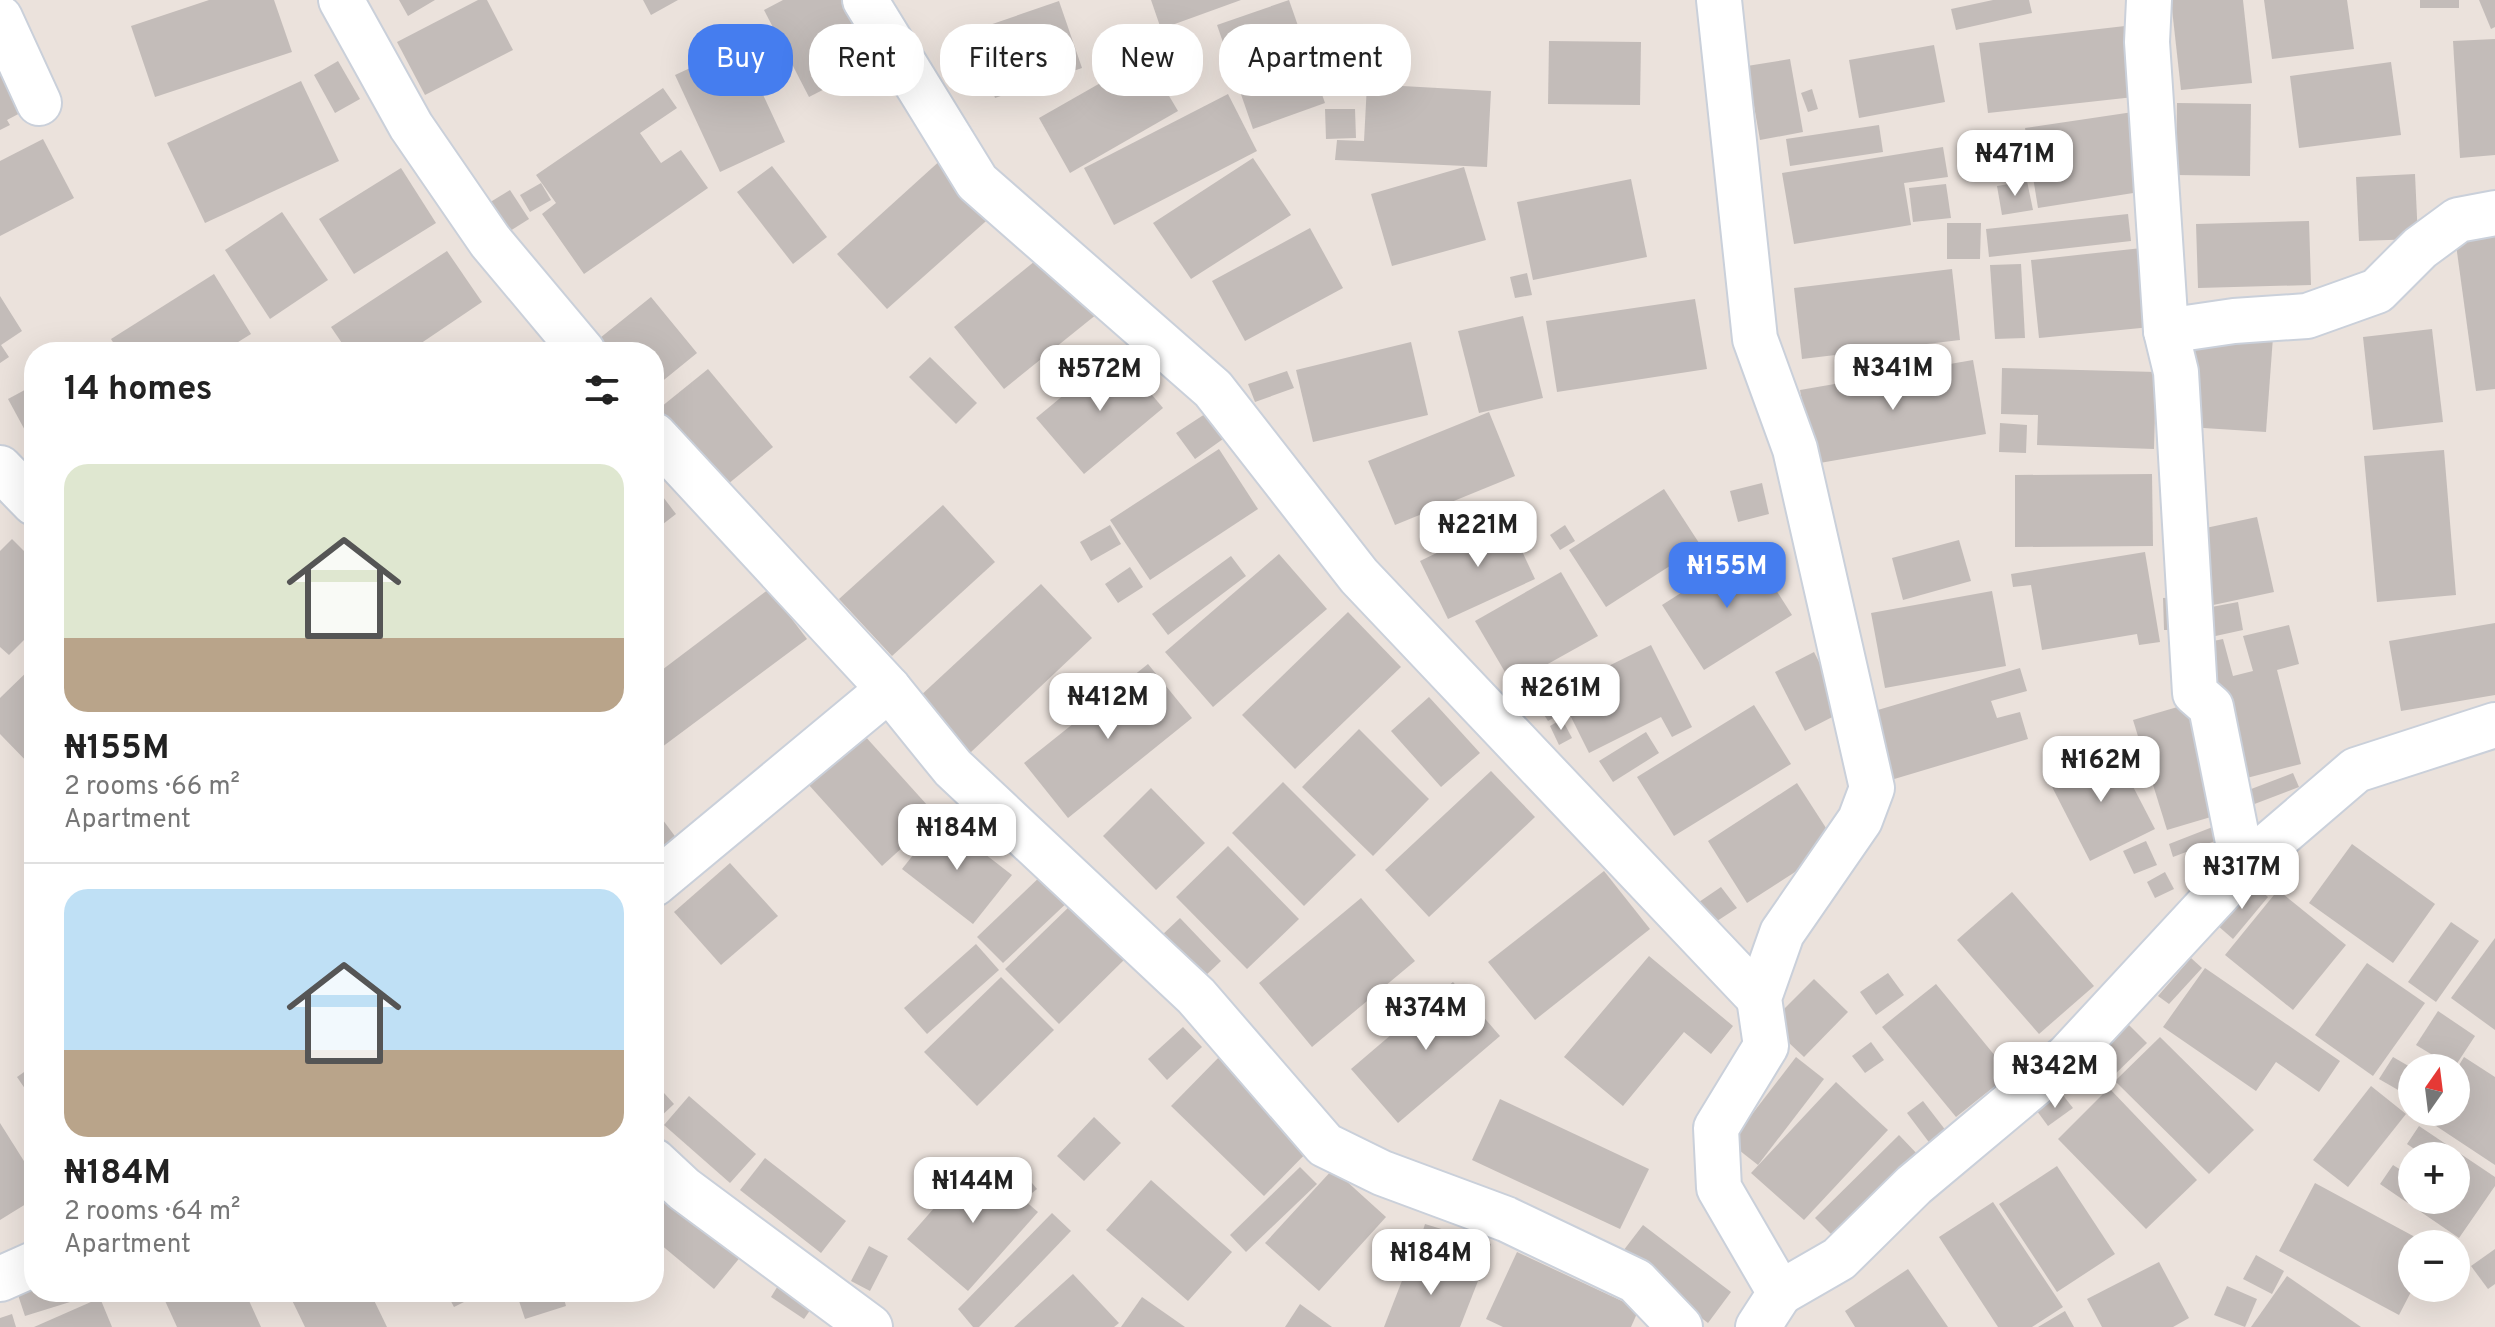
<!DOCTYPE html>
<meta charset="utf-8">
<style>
:root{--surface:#fff;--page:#f6f6f6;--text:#222;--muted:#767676;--line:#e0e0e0;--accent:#457def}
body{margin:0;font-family:Overpass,sans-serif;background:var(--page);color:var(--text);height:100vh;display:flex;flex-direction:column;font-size:30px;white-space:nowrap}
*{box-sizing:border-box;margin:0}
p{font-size:26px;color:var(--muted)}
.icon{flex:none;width:44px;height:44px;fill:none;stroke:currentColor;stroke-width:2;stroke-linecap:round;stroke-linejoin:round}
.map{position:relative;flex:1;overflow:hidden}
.sheet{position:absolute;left:24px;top:342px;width:640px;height:960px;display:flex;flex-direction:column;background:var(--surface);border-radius:32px;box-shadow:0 8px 32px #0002}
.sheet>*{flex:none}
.top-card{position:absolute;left:688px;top:24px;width:760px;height:72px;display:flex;gap:16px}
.needle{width:52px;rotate:14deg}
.buttons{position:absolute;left:2398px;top:1054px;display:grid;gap:16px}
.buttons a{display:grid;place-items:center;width:72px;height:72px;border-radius:50%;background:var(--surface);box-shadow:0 8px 32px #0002;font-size:40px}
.price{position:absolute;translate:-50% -68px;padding:0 18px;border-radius:16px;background:#fff;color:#222;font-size:26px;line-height:52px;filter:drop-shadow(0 2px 4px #0008)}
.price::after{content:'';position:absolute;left:50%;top:48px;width:24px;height:18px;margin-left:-12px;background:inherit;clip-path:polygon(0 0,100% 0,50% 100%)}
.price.active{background:var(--accent);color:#fff}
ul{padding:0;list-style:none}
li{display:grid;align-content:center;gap:16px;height:424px;padding:0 40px}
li+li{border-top:2px solid var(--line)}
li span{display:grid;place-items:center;height:248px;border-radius:24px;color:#555}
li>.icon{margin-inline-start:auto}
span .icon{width:144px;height:144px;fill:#fffc;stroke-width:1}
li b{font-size:34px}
h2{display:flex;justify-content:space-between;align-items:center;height:96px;padding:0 40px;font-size:34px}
.tag{padding:0 28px;border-radius:32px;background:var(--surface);box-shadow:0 8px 32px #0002;font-size:28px;line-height:72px}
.tag.active{background:var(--accent);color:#fff}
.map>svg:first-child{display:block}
.building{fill:#c3bcb9}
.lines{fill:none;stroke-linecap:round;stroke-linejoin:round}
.minor-casing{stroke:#cad0da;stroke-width:48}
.minor{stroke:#fff;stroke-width:44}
</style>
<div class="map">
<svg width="2495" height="1327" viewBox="0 0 2495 1327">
<rect width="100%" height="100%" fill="#ebe2dc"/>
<!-- building -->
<g class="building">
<path d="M209 0H274L292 52 155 97 131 26Z"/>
<path d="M399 0H435L408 16Z"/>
<path d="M478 0H487L513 50 425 95 397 42Z"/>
<path d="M643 0H678L651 15Z"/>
<path d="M783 0H855L885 58 809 97 764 10Z"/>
<path d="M1151 0H1241L1161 29Z"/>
<path d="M1289 0 1325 103 1253 129 1217 25Z"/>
<path d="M1993 0H2029L2032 13 1956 30 1951 9Z"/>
<path d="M2171 0H2243L2252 83 2181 90Z"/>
<path d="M2264 0H2347L2354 49 2272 59Z"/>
<rect x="2420" y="0" width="39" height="8"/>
<path d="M2479 0H2495V27L2491 29Z"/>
<path d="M1059 1 1082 68 995 98 972 31Z"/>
<path d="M2125 26 2134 97 1988 113 1979 43Z"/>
<path d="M2495 39V155L2460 158 2453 41Z"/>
<path d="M1549 41 1641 42 1640 105 1548 104Z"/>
<path d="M740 45 785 142 720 172 675 75Z"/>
<path d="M1934 45 1945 102 1859 118 1849 60Z"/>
<path d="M1146 57 1178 111 1070 173 1039 118Z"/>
<path d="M1790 59 1803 132 1760 140 1747 66Z"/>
<path d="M338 61 360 99 335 113 314 75Z"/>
<path d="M2391 62 2401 135 2299 148 2290 76Z"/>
<path d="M0 64 24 111 7 120 10 125 0 130Z"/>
<path d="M301 81 339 161 205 223 167 143Z"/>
<path d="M1367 84 1491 91 1487 167 1335 160 1337 140 1364 141Z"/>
<path d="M663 88 677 108 640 133 661 163 681 150 708 188 584 274 542 214 556 203 536 175Z"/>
<path d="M1812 89 1818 109 1808 112 1801 93Z"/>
<path d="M1228 94 1257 151 1114 225 1084 168Z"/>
<path d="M2177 103 2251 104 2250 176 2176 175Z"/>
<path d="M1325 109H1355L1356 138 1326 139Z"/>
<path d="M2133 112 2146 191 2038 208 2025 128Z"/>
<path d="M1879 125 1883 152 1790 166 1786 139Z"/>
<path d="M2016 135 2022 161 1995 167 1990 141Z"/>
<path d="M43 139 74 198 0 236V161Z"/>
<path d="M1943 147 1948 177 1904 183 1911 225 1794 244 1782 173Z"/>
<path d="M943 158 994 214 887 309 837 254Z"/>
<path d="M1253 158 1291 215 1191 279 1153 223Z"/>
<path d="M772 166 827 237 793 264 737 192Z"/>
<path d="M1464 167 1486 240 1392 266 1371 194Z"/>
<path d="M401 168 436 223 354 274 319 219Z"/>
<path d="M2415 174 2418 239 2359 241 2356 177Z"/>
<path d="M1631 179 1647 257 1533 280 1517 202Z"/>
<path d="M2027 181 2033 210 2002 215 1997 186Z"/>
<path d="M541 183 551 200 530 212 520 195Z"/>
<path d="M1946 184 1951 218 1913 222 1909 188Z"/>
<path d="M510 190 529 219 507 233 479 209Z"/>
<path d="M282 212 328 280 270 319 225 250Z"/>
<path d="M2128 214 2131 241 1989 257 1986 229Z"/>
<path d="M2309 221 2311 285 2198 288 2196 224Z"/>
<path d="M1947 223H1981L1980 259H1947Z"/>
<path d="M2495 225V389L2476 391 2454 230Z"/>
<path d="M1310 228 1343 288 1245 341 1212 281Z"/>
<path d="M2142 248 2151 327 2039 338 2031 260Z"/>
<path d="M447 251 482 302 408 352H348L331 327Z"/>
<path d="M1046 252 1097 314 1004 389 954 327Z"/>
<path d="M2021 264 2025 338 1995 339 1990 265Z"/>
<path d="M1952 269 1960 340 1802 359 1794 288Z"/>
<path d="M1527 273 1532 295 1515 298 1510 277Z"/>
<path d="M214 274 251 334 222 352H119L111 339Z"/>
<path d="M0 296 22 331 1 345 9 357 0 363Z"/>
<path d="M651 297 697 353 654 388V352H611L600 338Z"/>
<path d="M1695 299 1707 369 1557 392 1546 321Z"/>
<path d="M1523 316 1543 398 1479 413 1458 331Z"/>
<path d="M2432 329 2443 422 2373 430 2363 337Z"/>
<path d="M2193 332 2273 337 2266 432 2188 427Z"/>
<path d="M1411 342 1428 415 1313 442 1296 370Z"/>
<path d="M1116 352 1163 408 1084 474 1036 418Z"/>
<path d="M930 357 977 403 956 424 909 377Z"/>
<path d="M1973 360 1986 434 1814 464 1800 390Z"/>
<path d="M2002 368 2156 372 2154 449 2037 445 2038 415 2001 414Z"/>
<path d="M708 369 773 447 722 489 656 411Z"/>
<path d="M1287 371 1294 388 1255 402 1248 384Z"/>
<path d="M34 385V447L8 399Z"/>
<path d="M1489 412 1515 476 1395 525 1368 461Z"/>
<path d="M1205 414 1223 439 1195 459 1176 433Z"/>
<path d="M2000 423 2027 425 2026 453 1999 452Z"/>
<path d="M1219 449 1258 509 1150 580 1110 520Z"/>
<path d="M2444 450 2456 595 2377 602 2364 456Z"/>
<path d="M2152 474 2153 546 2015 547V475Z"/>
<path d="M1762 483 1769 514 1738 522 1730 491Z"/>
<path d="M654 485 676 514 654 531Z"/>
<path d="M1664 489 1701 546 1606 607 1569 550Z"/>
<path d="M943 505 995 562 892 656 839 599Z"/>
<path d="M2257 517 2274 592 2204 607 2187 532Z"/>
<path d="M1507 519 1535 579 1448 619 1420 561Z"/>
<path d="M1110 525 1121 544 1091 561 1080 542Z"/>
<path d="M1565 525 1575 541 1560 550 1550 535Z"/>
<path d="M12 539 34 561V630L9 655 0 647V551Z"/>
<path d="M1959 540 1971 581 1903 600 1892 558Z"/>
<path d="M1750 549 1792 615 1704 670 1662 605Z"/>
<path d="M2145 552 2160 642 2139 645 2137 634 2042 650 2031 585 2013 587 2011 574Z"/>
<path d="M1279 554 1327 609 1213 707 1165 652Z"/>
<path d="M1231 556 1246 576 1168 635 1152 614Z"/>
<path d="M1130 567 1143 587 1118 603 1105 584Z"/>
<path d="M1561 572 1598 636 1512 684 1475 621Z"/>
<path d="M1041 584 1092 638 970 753 918 698Z"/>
<path d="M769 589 807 639 654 753V676Z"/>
<path d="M1992 591 2006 666 1885 688 1871 613Z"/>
<path d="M2184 597 2185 630H2164L2163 598Z"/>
<path d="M2238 602 2243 630 2211 637 2206 608Z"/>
<path d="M1348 612 1401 667 1295 769 1242 715Z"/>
<path d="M2495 623V695L2401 711 2389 641Z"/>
<path d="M2289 625 2299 664 2277 670 2301 764 2239 780 2194 645 2223 639 2233 676 2253 671 2243 636Z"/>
<path d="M1651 645 1692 727 1672 737 1661 717 1589 753 1558 691Z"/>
<path d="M1814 652 1844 711 1805 731 1775 672Z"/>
<path d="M1148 664 1192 718 1068 818 1024 763Z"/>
<path d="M34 665V769L0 734V698Z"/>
<path d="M2020 668 2027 691 1991 701 1997 718 2020 712 2028 739 1891 780 1871 712Z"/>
<path d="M1546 687 1551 697 1542 703 1535 692Z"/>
<path d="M1429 697 1480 753 1441 787 1391 731Z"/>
<path d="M2198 701 2231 811 2167 830 2133 720Z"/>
<path d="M1552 705 1558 715 1548 721 1541 710Z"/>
<path d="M1754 705 1791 764 1674 836 1637 777Z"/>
<path d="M1562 719 1572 738 1559 745 1550 726Z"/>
<path d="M1359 729 1429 799 1373 856 1302 787Z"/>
<path d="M1646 732 1659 753 1613 782 1599 761Z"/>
<path d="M864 735 937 816 882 866 808 784Z"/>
<path d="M2112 746 2155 829 2090 861 2048 779Z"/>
<path d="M1491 771 1535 817 1429 917 1385 870Z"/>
<path d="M2293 773 2299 787 2244 808 2238 794Z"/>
<path d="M1283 782 1356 855 1304 906 1232 833Z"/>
<path d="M1797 783 1837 845 1747 903 1708 841Z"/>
<path d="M1151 788 1205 843 1156 890 1103 836Z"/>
<path d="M654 808 677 839 654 857Z"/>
<path d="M941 820 1012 875 973 924 902 869Z"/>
<path d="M2228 821 2233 834 2173 857 2169 844Z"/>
<path d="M2146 841 2157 865 2134 874 2123 851Z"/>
<path d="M2352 844 2435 904 2393 963 2309 903Z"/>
<path d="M1228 846 1299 919 1247 969 1176 897Z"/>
<path d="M730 863 778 916 721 965 674 912Z"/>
<path d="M1604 871 1650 929 1535 1020 1488 962Z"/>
<path d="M1045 872 1071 899 1003 963 977 937Z"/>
<path d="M2165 872 2174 889 2155 898 2147 882Z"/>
<path d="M2252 883 2268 897 2233 939 2217 925Z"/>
<path d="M1721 887 1737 908 1714 923 1699 902Z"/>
<path d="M2278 890 2346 945 2293 1010 2225 955Z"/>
<path d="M2012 892 2094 986 2039 1034 1957 940Z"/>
<path d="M1361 898 1415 961 1312 1047 1259 983Z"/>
<path d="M1074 902 1128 956 1059 1024 1005 969Z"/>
<path d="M1180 918 1221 961 1202 979 1161 936Z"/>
<path d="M2451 922 2479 941 2436 1002 2408 982Z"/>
<path d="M2495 938V1030L2451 998Z"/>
<path d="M976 944 999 970 927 1034 904 1008Z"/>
<path d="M1649 956 1733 1026 1711 1054 1684 1032 1623 1106 1564 1057Z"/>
<path d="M2191 958 2202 968 2169 1004 2158 996Z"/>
<path d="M2367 963 2425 1003 2373 1076 2315 1035Z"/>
<path d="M2205 968 2340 1061 2319 1092 2276 1062 2256 1091 2163 1027Z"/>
<path d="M1888 973 1904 995 1876 1015 1860 992Z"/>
<path d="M1001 977 1054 1030 977 1106 924 1052Z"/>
<path d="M1814 979 1848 1012 1804 1057 1769 1024Z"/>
<path d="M1453 982 1500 1036 1398 1123 1351 1069Z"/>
<path d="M1936 984 2010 1074 1956 1117 1882 1027Z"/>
<path d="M2438 1011 2475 1036 2454 1068 2416 1045Z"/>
<path d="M2128 1024 2147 1043 2108 1081 2089 1063Z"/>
<path d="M1183 1027 1202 1047 1167 1080 1148 1059Z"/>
<path d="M2160 1037 2254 1130 2209 1174 2115 1081Z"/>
<path d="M1871 1042 1884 1060 1865 1073 1852 1056Z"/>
<path d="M1223 1053 1316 1143 1264 1196 1171 1106Z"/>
<path d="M1796 1057 1824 1079 1758 1165 1730 1143Z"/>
<path d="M2393 1057 2412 1068V1098L2379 1079Z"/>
<path d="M2464 1057 2495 1077V1165L2424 1118 2428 1112H2456V1070Z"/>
<path d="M34 1065V1102L17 1077Z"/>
<path d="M654 1082 674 1104 657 1120 654 1116Z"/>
<path d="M1836 1082 1888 1130 1804 1220 1751 1173Z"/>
<path d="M2371 1086 2406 1114 2348 1187 2313 1160Z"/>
<path d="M2109 1088 2197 1180 2146 1229 2058 1139Z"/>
<path d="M2062 1094 2073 1108 2048 1126 2037 1111Z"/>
<path d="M689 1096 756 1154 730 1183 664 1125Z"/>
<path d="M1500 1099 1649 1169 1620 1229 1472 1160Z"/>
<path d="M1923 1101 1950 1136 1934 1149 1907 1113Z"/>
<path d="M1094 1117 1121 1143 1084 1181 1057 1156Z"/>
<path d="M0 1123 34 1177V1199L0 1220Z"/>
<path d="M2419 1126 2495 1177V1186L2459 1238 2380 1184 2393 1165 2412 1177V1200H2456V1156H2425L2407 1144Z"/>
<path d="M1899 1135 1921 1158 1838 1241 1815 1218Z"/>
<path d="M765 1158 846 1221 821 1253 740 1190Z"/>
<path d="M977 1159 1038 1212 968 1291 907 1239Z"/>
<path d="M1017 1160 1025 1170 1009 1183 1001 1174Z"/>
<path d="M2057 1166 2115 1254 2057 1292 1999 1204Z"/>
<path d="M1300 1167 1317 1184 1246 1252 1230 1235Z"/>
<path d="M1333 1169 1386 1217 1319 1291 1265 1243Z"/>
<path d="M1027 1177 1037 1189 1027 1197 1017 1185Z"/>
<path d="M1151 1180 1232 1252 1188 1301 1106 1230Z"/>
<path d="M2315 1183 2428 1244H2412L2413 1288 2399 1315 2279 1251Z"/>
<path d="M668 1194 742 1255 714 1289 654 1239V1211Z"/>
<path d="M1993 1202 2063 1307 2032 1327H1998L1939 1237Z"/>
<path d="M1052 1213 1071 1231 979 1327H973L958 1309Z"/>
<path d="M1425 1224 1491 1244 1483 1270 1417 1250Z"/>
<path d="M1643 1225 1731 1292 1708 1323 1620 1255Z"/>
<path d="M869 1246 888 1256 870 1291 851 1281Z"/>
<path d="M2495 1249V1284L2488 1289 2471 1266Z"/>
<path d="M1517 1252 1639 1309 1631 1327H1503L1486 1319Z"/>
<path d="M1412 1255 1478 1281 1460 1327H1384Z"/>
<path d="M2256 1255 2284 1271 2272 1294 2243 1279Z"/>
<path d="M2159 1262 2189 1318 2173 1327H2102L2087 1299Z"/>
<path d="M1908 1269 1948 1327H1855L1845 1311Z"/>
<path d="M1073 1274 1119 1323 1114 1327H1014Z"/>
<path d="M2287 1276 2361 1327H2251Z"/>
<path d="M34 1280V1292L99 1293 25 1316 15 1286Z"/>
<path d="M779 1284 813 1306 804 1319 771 1297Z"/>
<path d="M2227 1286 2257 1299 2245 1327 2214 1315Z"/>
<path d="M161 1292H245L261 1327H177Z"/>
<path d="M288 1292H370L387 1327H305Z"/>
<path d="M446 1292H484L454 1307Z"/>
<path d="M516 1292H562L566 1306 525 1319Z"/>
<path d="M567 1292H590L570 1300Z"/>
<path d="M1142 1297 1185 1327H1121Z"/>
<path d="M100 1298 112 1327H34Z"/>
<path d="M1300 1304 1332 1327H1285Z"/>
<path d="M2065 1311 2074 1327H2038Z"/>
<path d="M12 1314 16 1327H0V1318Z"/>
</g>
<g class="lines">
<defs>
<g id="minor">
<path d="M341 0 411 126 490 241 583 352"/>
<path d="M865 0 977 182 1213 389 1359 576 1759 998"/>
<path d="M1719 0 1755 339 1795 449 1872 788 1860 820 1782 933 1759 998 1766 1046 1716 1128 1719 1188 1780 1293 1758 1327"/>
<path d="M2149 0 2147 42 2166 331 2176 372 2195 693 2211 707 2243 867"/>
<path d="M0 18 39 103"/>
<path d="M2166 331 2234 321 2307 316 2377 291 2420 248 2458 220 2495 213"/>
<path d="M654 435 889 689 953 768 1196 996 1325 1145 1382 1173 1506 1219 1636 1281 1680 1327"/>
<path d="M0 468 34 503"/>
<path d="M654 884 889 689"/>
<path d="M654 1161 684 1189 870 1327"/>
<path d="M0 1279 34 1264"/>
<path d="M1780 1293 1839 1259 1914 1185 2068 1056 2243 867 2356 770 2495 725"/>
</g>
</defs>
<!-- minor casing -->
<use href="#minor" class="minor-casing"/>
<!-- minor -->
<use href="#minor" class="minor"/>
</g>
</svg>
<div class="buttons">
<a><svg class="needle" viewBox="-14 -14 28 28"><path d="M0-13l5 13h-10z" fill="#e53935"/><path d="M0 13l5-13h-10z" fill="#767676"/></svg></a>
<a>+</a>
<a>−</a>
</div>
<b class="price" style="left:2015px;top:198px">₦471M</b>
<b class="price" style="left:1893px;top:412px">₦341M</b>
<b class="price" style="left:1100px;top:413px">₦572M</b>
<b class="price" style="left:1478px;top:569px">₦221M</b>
<b class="price active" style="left:1727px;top:610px">₦155M</b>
<b class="price" style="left:1561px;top:732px">₦261M</b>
<b class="price" style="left:1108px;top:741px">₦412M</b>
<b class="price" style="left:2101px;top:804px">₦162M</b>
<b class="price" style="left:957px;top:872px">₦184M</b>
<b class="price" style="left:2242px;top:911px">₦317M</b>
<b class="price" style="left:1426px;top:1052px">₦374M</b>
<b class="price" style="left:2055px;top:1110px">₦342M</b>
<b class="price" style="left:973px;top:1225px">₦144M</b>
<b class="price" style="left:1431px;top:1297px">₦184M</b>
<div class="top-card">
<a class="tag active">Buy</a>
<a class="tag">Rent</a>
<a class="tag">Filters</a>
<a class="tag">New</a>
<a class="tag">Apartment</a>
</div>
<section class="sheet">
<h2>14 homes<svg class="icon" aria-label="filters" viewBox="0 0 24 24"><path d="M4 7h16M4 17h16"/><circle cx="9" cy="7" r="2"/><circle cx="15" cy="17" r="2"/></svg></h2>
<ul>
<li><span style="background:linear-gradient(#dfe7d0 70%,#b9a48a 0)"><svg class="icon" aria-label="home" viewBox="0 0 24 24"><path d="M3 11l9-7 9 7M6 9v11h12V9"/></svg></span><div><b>₦155M</b><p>2 rooms · 66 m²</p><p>Apartment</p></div></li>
<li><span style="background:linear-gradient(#bfe0f5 65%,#b9a48a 0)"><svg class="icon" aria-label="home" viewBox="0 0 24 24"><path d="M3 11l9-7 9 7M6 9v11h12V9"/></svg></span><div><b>₦184M</b><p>2 rooms · 64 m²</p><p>Apartment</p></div></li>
</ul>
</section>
</div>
